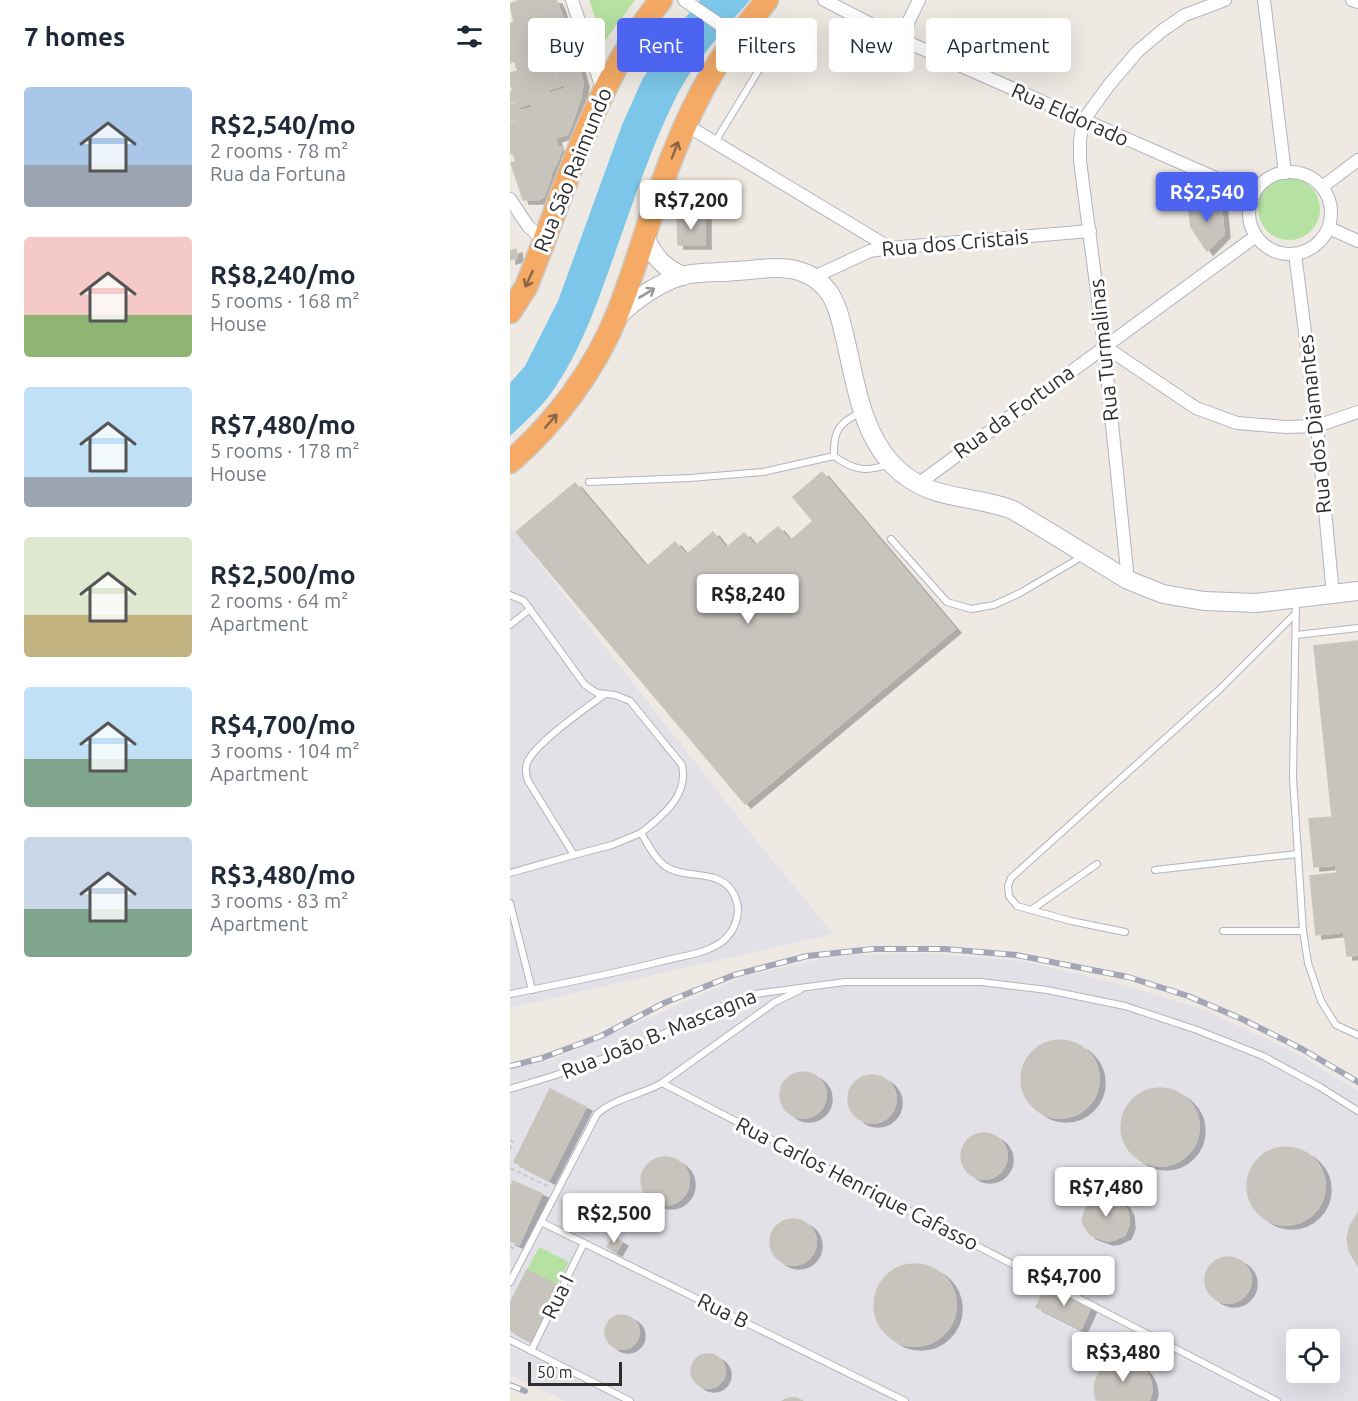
<!DOCTYPE html>
<meta charset="utf-8">
<style>
:root{--surface:#fff;--page:#f6f6f7;--text:#1f2937;--muted:#747a83;--accent:#4d64f0}
body{margin:0;font-family:Ubuntu,sans-serif;background:var(--page);color:var(--text);height:100vh;display:flex;flex-direction:column;font-size:22px;white-space:nowrap}
*{box-sizing:border-box;margin:0}
p{font-size:20px;color:var(--muted)}
.icon{flex:none;width:33px;height:33px;fill:none;stroke:currentColor;stroke-width:2;stroke-linecap:round;stroke-linejoin:round}
.map{position:relative;flex:1;overflow:hidden}
.panel{display:flex;flex-direction:column;background:var(--surface);width:510px}
.panel>*{flex:none}
.guide{position:absolute;left:18px;top:18px;width:570px;height:54px;display:flex;gap:12px}
.tools{position:absolute;left:776px;top:1329px;display:grid;gap:12px}
.tools a{display:grid;place-items:center;width:54px;height:54px;border-radius:6px;background:var(--surface);box-shadow:0 6px 24px #0002;font-size:30px}
.scale{position:absolute;left:18px;bottom:15px;width:94px;box-sizing:border-box;padding-left:6px;border:3px solid #2e2e2e;border-top:0;font-size:16px;line-height:21px;white-space:nowrap;color:#2e2e2e;-webkit-text-stroke:4px #fff;paint-order:stroke}
.price{position:absolute;translate:-50% -51px;padding:0 14px;border-radius:6px;background:#fff;color:#222;font-size:20px;line-height:39px;filter:drop-shadow(0 2px 3px #0008)}
.price::after{content:'';position:absolute;left:50%;top:36px;width:18px;height:14px;margin-left:-9px;background:inherit;clip-path:polygon(0 0,100% 0,50% 100%)}
.price.current{background:var(--accent);color:#fff}
ul{padding:0;list-style:none}
li{display:flex;align-items:center;gap:18px;height:150px;padding:0 24px}
li span{display:grid;place-items:center;flex:none;width:168px;height:120px;border-radius:6px;color:#555}
li>.icon{margin-inline-start:auto}
span .icon{width:72px;height:72px;fill:#fffc;stroke-width:1}
li b{font-size:26px}
h2{display:flex;justify-content:space-between;align-items:center;height:72px;padding:0 24px;font-size:26px}
.pill{padding:0 21px;border-radius:6px;background:var(--surface);box-shadow:0 6px 24px #0002;font-size:21px;line-height:54px}
.pill.current{background:var(--accent);color:#fff}
main{display:flex;flex:1;min-height:0}
.map>svg:first-child{display:block}
.industrial{fill:#e3e1e8;fill-rule:evenodd}
.green{fill:#b5e1a2}
.water{fill:#7cc7e9}
.building{fill:#c7c3bd;stroke:#cac5bb;stroke-width:1.5;filter:url(#shadow)}
.lines{fill:none;stroke-linecap:round;stroke-linejoin:round}
.lane-casing{stroke:#b2b3bd;stroke-width:8}
.street-casing{stroke:#b2b3bd;stroke-width:14}
.secondary-casing{stroke:#b2b3bd;stroke-width:20}
.highway-casing{stroke:#c9c9c9;stroke-width:25}
.path{stroke:#c9c9c9;stroke-width:2;stroke-dasharray:4.5 3;stroke-linecap:butt}
.lane{stroke:#fff;stroke-width:6}
.street{stroke:#fff;stroke-width:12}
.secondary{stroke:#fff;stroke-width:18}
.highway{stroke:#f5aa65;stroke-width:22}
.rail-casing{stroke:#a4a6b7;stroke-width:6}
.rail{stroke:#fff;stroke-width:4;stroke-dasharray:11;stroke-linecap:butt}
.oneway{stroke:#886647}
.oneway2{stroke:#969696}
.labels{text-anchor:middle;stroke-width:6;stroke-linejoin:round;paint-order:stroke}
.street-label{font-size:21px;fill:#2e2e2e;stroke:#fff}
</style>
<main>
<section class="panel">
<h2>7 homes<svg class="icon" aria-label="filters" viewBox="0 0 24 24"><path d="M4 7h16M4 17h16"/><circle cx="9" cy="7" r="2"/><circle cx="15" cy="17" r="2"/></svg></h2>
<ul>
<li><span style="background:linear-gradient(#a9c7e8 65%,#9aa5b1 0)"><svg class="icon" aria-label="home" viewBox="0 0 24 24"><path d="M3 11l9-7 9 7M6 9v11h12V9"/></svg></span><div><b>R$2,540/mo</b><p>2 rooms · 78 m²</p><p>Rua da Fortuna</p></div></li>
<li><span style="background:linear-gradient(#f6c9c9 65%,#8fb573 0)"><svg class="icon" aria-label="home" viewBox="0 0 24 24"><path d="M3 11l9-7 9 7M6 9v11h12V9"/></svg></span><div><b>R$8,240/mo</b><p>5 rooms · 168 m²</p><p>House</p></div></li>
<li><span style="background:linear-gradient(#bfe0f5 75%,#9aa5b1 0)"><svg class="icon" aria-label="home" viewBox="0 0 24 24"><path d="M3 11l9-7 9 7M6 9v11h12V9"/></svg></span><div><b>R$7,480/mo</b><p>5 rooms · 178 m²</p><p>House</p></div></li>
<li><span style="background:linear-gradient(#dfe7d0 65%,#c2b280 0)"><svg class="icon" aria-label="home" viewBox="0 0 24 24"><path d="M3 11l9-7 9 7M6 9v11h12V9"/></svg></span><div><b>R$2,500/mo</b><p>2 rooms · 64 m²</p><p>Apartment</p></div></li>
<li><span style="background:linear-gradient(#bfe0f5 60%,#7fa58c 0)"><svg class="icon" aria-label="home" viewBox="0 0 24 24"><path d="M3 11l9-7 9 7M6 9v11h12V9"/></svg></span><div><b>R$4,700/mo</b><p>3 rooms · 104 m²</p><p>Apartment</p></div></li>
<li><span style="background:linear-gradient(#c9d6e8 60%,#7fa58c 0)"><svg class="icon" aria-label="home" viewBox="0 0 24 24"><path d="M3 11l9-7 9 7M6 9v11h12V9"/></svg></span><div><b>R$3,480/mo</b><p>3 rooms · 83 m²</p><p>Apartment</p></div></li>
</ul>
</section>
<div class="map">
<svg width="848" height="1401" viewBox="0 0 848 1401">
<defs>
<filter id="shadow"><feDropShadow dx="6" dy="4" stdDeviation="0" flood-color="#0004"/></filter>
</defs>
<rect width="100%" height="100%" fill="#eee9e2"/>
<!-- industrial -->
<g class="industrial">
<path d="M0 526 242 835 323 934 0 1008Z"/>
<path d="M414 953 512 961 611 984 697 1011 787 1054 848 1091V1401H55L0 1375V1068L43 1060 232 977 323 956ZM786 1340H819V1372H786Z"/>
</g>
<!-- green -->
<g class="green">
<path d="M79 0H125L94 42Z"/>
<circle cx="779" cy="209" r="31"/>
<path d="M29 1247 59 1262 47 1285 17 1270Z"/>
</g>
<!-- water -->
<path class="water" d="M190 0H240C214 30 183 63 165 99 137 156 118 218 96 278 83 315 68 353 46 386 34 405 16 421 0 436V383L15 366 48 301 112 125 133 78 170 24Z"/>
<!-- building -->
<g class="building">
<path d="M11 0H46L49 7 4 22 0 4Z"/>
<path d="M49 7 55 25 10 39 4 22Z"/>
<path d="M4 22 10 39 0 43V24Z"/>
<path d="M55 25 58 33 13 48 10 39Z"/>
<path d="M58 33 61 43 16 58 13 48Z"/>
<path d="M10 39 13 48 0 53V43Z"/>
<path d="M61 43 67 61 22 76 16 58 31 53 33 59 21 63 22 65 47 57 45 48Z"/>
<path d="M13 48 16 57 0 63V53Z"/>
<path d="M16 58 22 76 0 83V73L8 71 5 62Z"/>
<path d="M67 61 70 72 48 79 45 70Z"/>
<path d="M43 72 46 80 26 86 22 76 27 74 28 76Z"/>
<path d="M70 72 73 83 56 89 55 84 38 90 40 94 29 97 26 86Z"/>
<path d="M22 76 28 94 0 103V92L3 91 0 83Z"/>
<path d="M73 83 70 100 34 112 29 97Z"/>
<path d="M28 94 34 112 11 120 8 111 23 108 21 103 9 107 6 101Z"/>
<path d="M70 100 58 134 45 138 48 148 6 162 3 153 0 154V123Z"/>
<path d="M7 103 10 118 0 121V105Z"/>
<path d="M53 147 46 164 6 178 1 163Z"/>
<path d="M46 164 39 177H41L34 196 28 200H13L6 178Z"/>
<path d="M711 202 714 234 697 251 681 227 678 205Z"/>
<path d="M195 216V245H168L167 217Z"/>
<path d="M6 249 7 258 0 260V251Z"/>
<path d="M312 472 445 629 235 804 6 532 65 483 136 567 165 542 176 555 203 532 216 548 234 533 245 546 268 527 280 541 303 521 283 497Z"/>
<path d="M848 641V955L837 956 834 932 806 935 800 876 827 873 826 865 804 867 799 819 822 817 804 646Z"/>
<circle cx="550" cy="1079" r="39"/>
<circle cx="293" cy="1095" r="23"/>
<circle cx="362" cy="1099" r="24"/>
<circle cx="650" cy="1127" r="39"/>
<path d="M40 1089 76 1107 39 1180 4 1162Z"/>
<circle cx="474" cy="1156" r="23"/>
<circle cx="776" cy="1186" r="39"/>
<circle cx="155" cy="1181" r="24"/>
<path d="M3 1181 32 1194 9 1245 0 1241V1188Z"/>
<path d="M596 1195 609 1200 614 1205 618 1212 619 1225 615 1235 604 1240 597 1241 580 1235 573 1224 572 1219 576 1208 585 1197Z"/>
<path d="M848 1213V1266L839 1251 837 1238 840 1226Z"/>
<circle cx="283" cy="1242" r="23"/>
<path d="M103 1237 112 1242 106 1252 97 1247Z"/>
<circle cx="718" cy="1280" r="23"/>
<circle cx="405" cy="1305" r="41"/>
<path d="M17 1270 49 1286 20 1341 0 1330V1303Z"/>
<path d="M537 1285 581 1307 571 1329 526 1307Z"/>
<circle cx="112" cy="1332" r="17"/>
<circle cx="198" cy="1371" r="17"/>
<path d="M613 1360 622 1361 631 1366 637 1373 641 1382 642 1391 639 1401 586 1400 584 1391 585 1382 589 1373 595 1366 604 1361Z"/>
<path d="M279 1398H286L293 1401H272Z"/>
</g>
<g class="lines">
<defs>
<g id="lane">
<path d="M205 142 269 37"/>
<path d="M352 412C329 422 323 431 324 456 344 471 357 472 380 464"/>
<path d="M79 482 180 478 253 472 324 456"/>
<path d="M381 539 437 602 461 609 484 605 510 593 573 556"/>
<path d="M0 595 14 601 75 685 87 693 105 695 120 701 172 765C179 796 152 816 131 833 138 844 144 858 155 866 175 880 207 868 222 891 236 913 223 939 201 948 187 955 168 957 153 961 102 974 51 984 0 994"/>
<path d="M0 625 20 609"/>
<path d="M786 635 848 628"/>
<path d="M95 694C75 709 31 739 19 759 14 766 16 774 18 781L64 855 102 845 131 833"/>
<path d="M645 870 787 854"/>
<path d="M0 873 64 855"/>
<path d="M0 903 22 990"/>
<path d="M521 910 587 864"/>
<path d="M713 931H793L783 778 786 599"/>
<path d="M793 931 798 963 811 1001 826 1025 848 1035"/>
<path d="M615 932 561 921 507 906 499 896 498 886 501 878 711 688 786 613"/>
<path d="M152 1083 767 1401"/>
<path d="M0 1089 43 1076 125 1047 217 1004 245 994 335 982H471L537 990 615 1006 687 1030 753 1056 810 1087 848 1111"/>
<path d="M31 1222 395 1401"/>
<path d="M0 1282 87 1114C105 1098 131 1095 152 1083L265 1002 290 990"/>
<path d="M0 1340 120 1401"/>
<path d="M21 1351 74 1243"/>
</g>
<g id="street">
<path d="M62 0 93 91"/>
<path d="M174 0 228 37"/>
<path d="M314 0 390 39 744 195"/>
<path d="M754 0 775 173"/>
<path d="M842 0 848 2"/>
<path d="M390 39 409 0"/>
<path d="M176 125 380 248"/>
<circle cx="780" cy="213" r="41"/>
<path d="M812 187 848 160"/>
<path d="M0 199 18 226 34 241"/>
<path d="M819 228 848 241"/>
<path d="M785 254 807 426 823 595"/>
<path d="M304 277 360 251 380 248 580 231"/>
<path d="M594 346 686 408 727 423 776 427 807 426 848 412"/>
<path d="M408 484 746 236"/>
<path d="M618 580 594 346 570 161V140L573 121 599 85 628 51 653 30 675 15 715 0"/>
</g>
<g id="secondary">
<path d="M135 237C144 257 153 267 173 276"/>
<path d="M107 317C126 299 146 284 171 276 188 271 209 273 226 271 246 270 269 265 289 271 300 274 311 282 318 291 328 305 331 322 335 338 345 380 351 431 382 464 419 503 458 493 503 510L618 580 653 594 694 601 746 603 848 591"/>
</g>
<g id="highway">
<path d="M0 312 16 287 24 267C60 175 88 77 151 0"/>
<path d="M0 462C45 423 84 371 107 315 129 260 143 202 166 147 176 122 188 97 202 73 218 47 238 24 257 0"/>
</g>
</defs>
<!-- lane casing -->
<use href="#lane" class="lane-casing"/>
<!-- street casing -->
<use href="#street" class="street-casing"/>
<!-- secondary casing -->
<use href="#secondary" class="secondary-casing"/>
<!-- highway casing -->
<use href="#highway" class="highway-casing"/>
<!-- path -->
<g class="path">
<path d="M0 1140 3 1142 0 1149"/>
<path d="M0 1168 39 1187"/>
<path d="M0 1247 7 1250"/>
</g>
<!-- lane -->
<use href="#lane" class="lane"/>
<!-- street -->
<use href="#street" class="street"/>
<!-- secondary -->
<use href="#secondary" class="secondary"/>
<!-- highway -->
<use href="#highway" class="highway"/>
<defs>
<g id="rail">
<path d="M0 1066 32 1058 91 1036 154 1003 224 975 297 956 363 949H435L506 955 618 977 678 996 732 1019 792 1049 848 1082"/>
<path d="M0 1385 15 1391"/>
</g>
</defs>
<!-- rail casing -->
<use href="#rail" class="rail-casing"/>
<!-- rail -->
<use href="#rail" class="rail"/>
</g>
<!-- one-way arrows -->
<defs><path id="oneway-shaft" d="M-6 0H5M1.5-3L5.5 0L1.5 3" fill="none" stroke-width="1.6" stroke-linecap="round" stroke-linejoin="round" transform="scale(1.5)"/></defs>
<g class="oneway">
<use href="#oneway-shaft" transform="translate(165 150) rotate(-69)"/>
<use href="#oneway-shaft" transform="translate(19 279) rotate(114)"/>
<use href="#oneway-shaft" transform="translate(41 421) rotate(-49)"/>
</g>
<use class="oneway2" href="#oneway-shaft" transform="translate(137 293) rotate(-31)"/>
<g class="labels">
<!-- street labels -->
<g class="street-label">
<text transform="translate(560 115) rotate(24)" y="7">Rua Eldorado</text>
<text transform="translate(63 170) rotate(-68)" y="7">Rua São Raimundo</text>
<text transform="translate(445 243) rotate(-5)" y="7">Rua dos Cristais</text>
<text transform="translate(594 350) rotate(-96)" y="7">Rua Turmalinas</text>
<text transform="translate(504 412) rotate(-36)" y="7">Rua da Fortuna</text>
<text transform="translate(805 424) rotate(-96)" y="7">Rua dos Diamantes</text>
<text transform="translate(149 1034) rotate(-22)" y="7">Rua João B. Mascagna</text>
<text transform="translate(347 1184) rotate(27)" y="7">Rua Carlos Henrique Cafasso</text>
<text transform="translate(48 1297) rotate(-64)" y="7">Rua I</text>
<text transform="translate(213 1311) rotate(26)" y="7">Rua B</text>
</g>
</g>
</svg>
<div class="tools">
<a><svg class="icon" aria-label="locate" viewBox="0 0 24 24"><circle cx="12" cy="12" r="6"/><path d="M12 2v4M12 18v4M2 12h4M18 12h4"/></svg></a>
</div>
<div class="scale">50 m</div>
<b class="price current" style="left:697px;top:223px">R$2,540</b>
<b class="price" style="left:181px;top:231px">R$7,200</b>
<b class="price" style="left:238px;top:625px">R$8,240</b>
<b class="price" style="left:596px;top:1218px">R$7,480</b>
<b class="price" style="left:104px;top:1244px">R$2,500</b>
<b class="price" style="left:554px;top:1307px">R$4,700</b>
<b class="price" style="left:613px;top:1383px">R$3,480</b>
<div class="guide">
<a class="pill">Buy</a>
<a class="pill current">Rent</a>
<a class="pill">Filters</a>
<a class="pill">New</a>
<a class="pill">Apartment</a>
</div>
</div>
</main>
